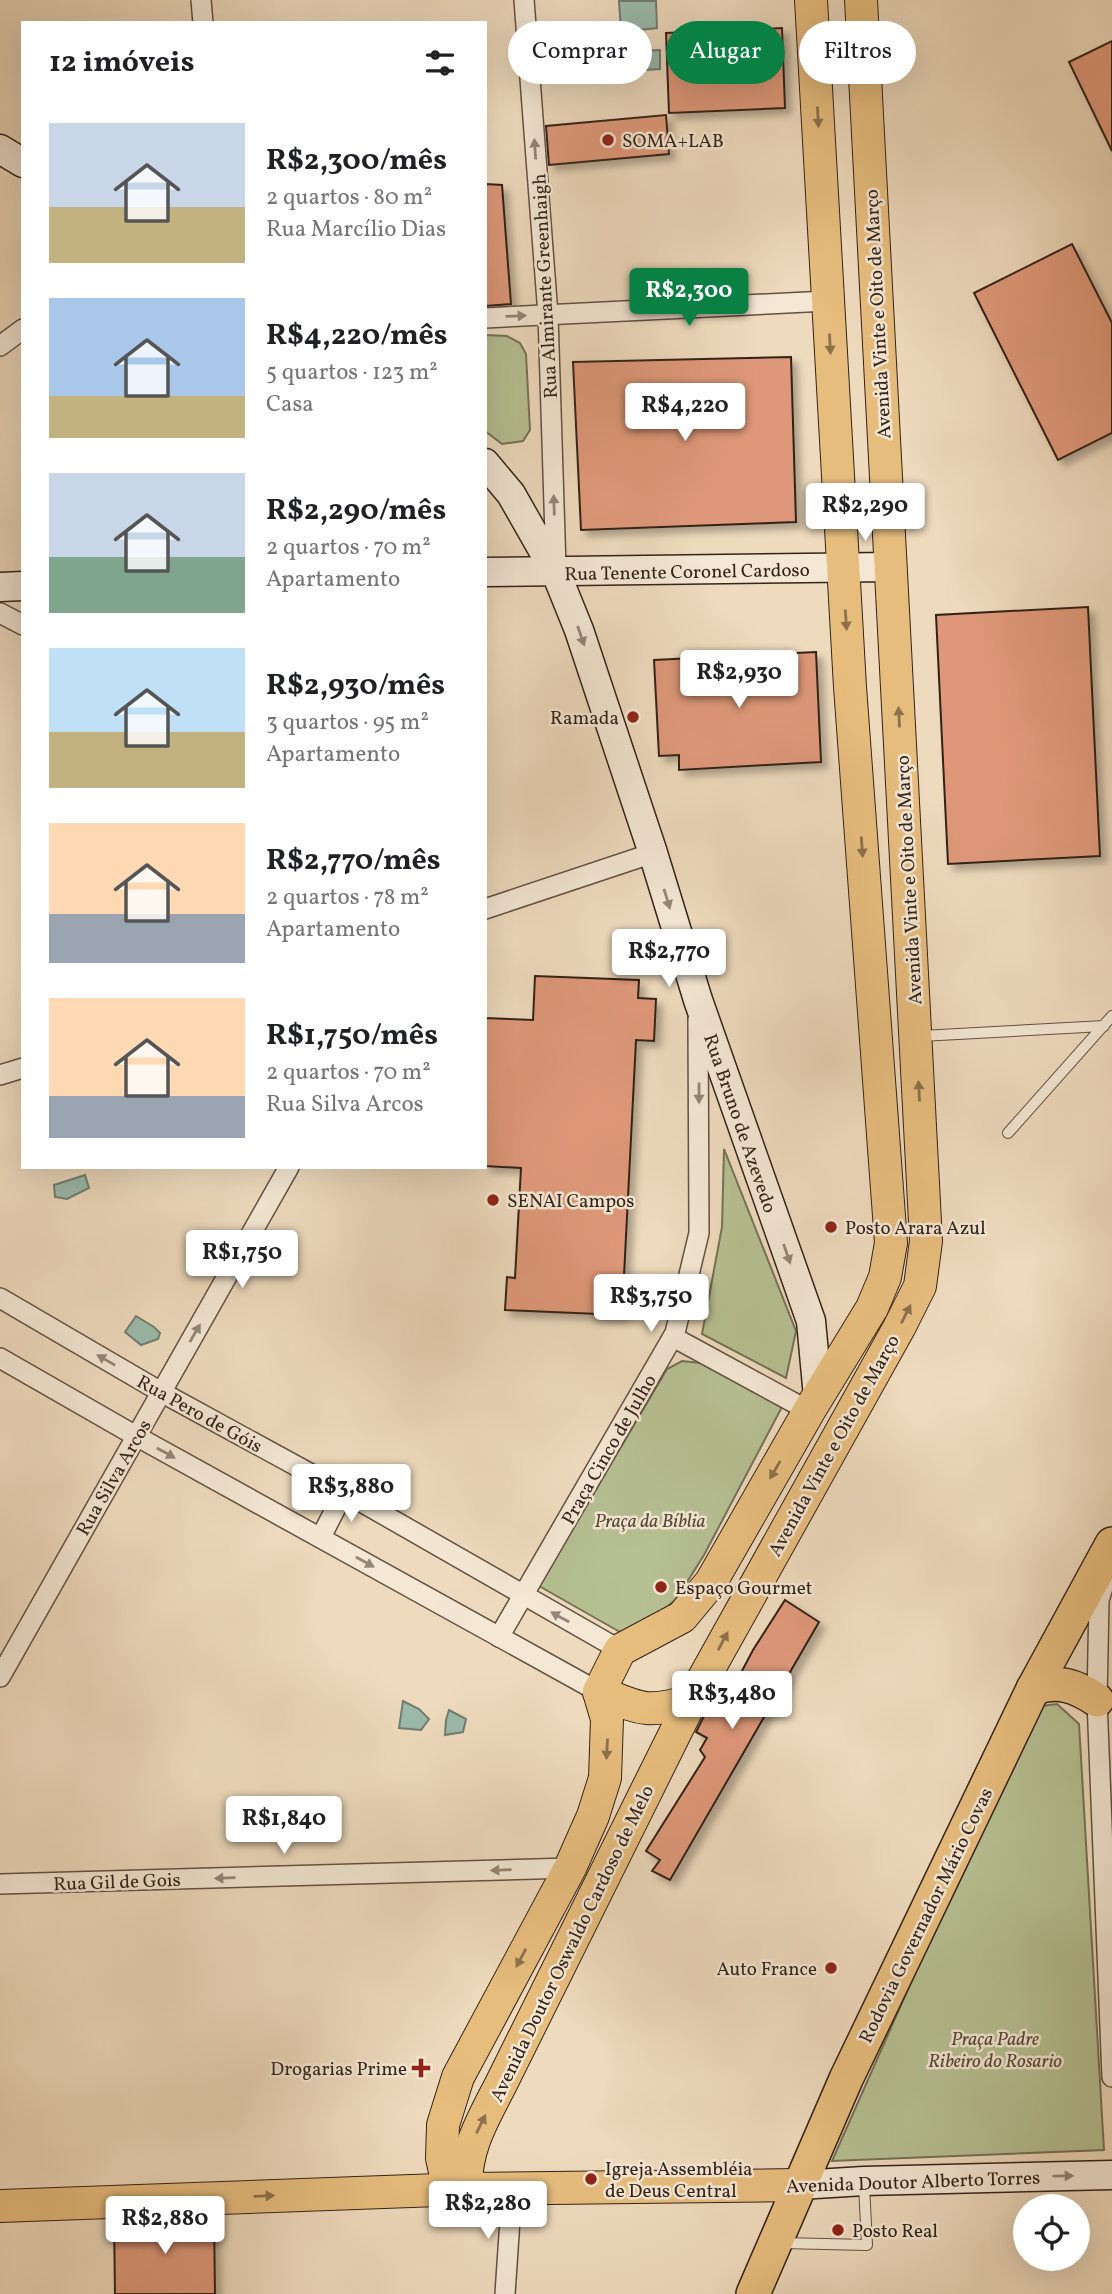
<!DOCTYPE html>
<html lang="pt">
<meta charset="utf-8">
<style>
:root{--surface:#fff;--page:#f6f6f6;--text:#202124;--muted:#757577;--accent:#0b8043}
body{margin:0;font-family:Vollkorn,serif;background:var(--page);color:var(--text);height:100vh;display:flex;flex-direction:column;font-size:26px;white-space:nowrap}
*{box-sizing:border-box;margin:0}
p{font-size:23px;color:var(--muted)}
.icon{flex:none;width:38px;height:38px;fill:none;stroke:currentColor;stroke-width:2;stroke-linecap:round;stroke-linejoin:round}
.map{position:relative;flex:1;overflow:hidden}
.details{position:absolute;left:21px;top:21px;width:466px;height:1148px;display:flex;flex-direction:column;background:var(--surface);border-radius:0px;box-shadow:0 7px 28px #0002}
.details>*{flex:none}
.hud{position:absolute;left:508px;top:21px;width:499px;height:63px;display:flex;gap:14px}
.controls{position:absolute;left:1013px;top:2194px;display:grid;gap:14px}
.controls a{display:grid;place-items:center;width:77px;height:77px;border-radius:50%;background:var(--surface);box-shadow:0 7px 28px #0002;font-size:35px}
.price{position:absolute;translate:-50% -60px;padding:0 16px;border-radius:7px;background:#fff;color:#222;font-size:23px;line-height:46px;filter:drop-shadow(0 2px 4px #0008)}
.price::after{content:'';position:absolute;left:50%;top:42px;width:21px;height:16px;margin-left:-10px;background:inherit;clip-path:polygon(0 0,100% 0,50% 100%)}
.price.selected{background:var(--accent);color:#fff}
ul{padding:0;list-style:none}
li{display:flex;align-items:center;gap:21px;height:175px;padding:0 28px}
li span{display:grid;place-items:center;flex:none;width:196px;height:140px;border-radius:0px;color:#555}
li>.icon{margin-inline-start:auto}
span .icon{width:84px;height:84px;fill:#fffc;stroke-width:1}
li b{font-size:30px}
h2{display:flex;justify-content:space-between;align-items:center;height:84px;padding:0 28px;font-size:30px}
.chip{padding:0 24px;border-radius:32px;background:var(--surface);box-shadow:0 7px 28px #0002;font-size:24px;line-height:63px}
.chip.selected{background:var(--accent);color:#fff}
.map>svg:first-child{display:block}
.green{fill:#b6c093;stroke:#747256;stroke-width:2}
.water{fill:#9bbbab;stroke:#717e71;stroke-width:2}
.building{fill:#de9879;stroke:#332319;stroke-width:2;filter:url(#shadow)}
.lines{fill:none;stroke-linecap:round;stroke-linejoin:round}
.service-casing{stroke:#625142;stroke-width:12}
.minor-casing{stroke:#625142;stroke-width:22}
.secondary-casing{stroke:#332319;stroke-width:31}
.primary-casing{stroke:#332319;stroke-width:34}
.trunk-casing{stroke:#332319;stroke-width:36}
.service{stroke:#f4e7d4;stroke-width:10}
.minor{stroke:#f4e7d4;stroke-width:19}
.secondary{stroke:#f4e7d4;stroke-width:28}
.primary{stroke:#e7bd7e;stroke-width:32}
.trunk{stroke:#e7bd7e;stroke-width:33}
.oneway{fill:#8d704c}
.oneway2{fill:#948576}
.poi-dot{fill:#8f2418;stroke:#f4e7d4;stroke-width:2.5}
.labels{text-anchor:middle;stroke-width:5;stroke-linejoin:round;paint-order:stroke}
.poi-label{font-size:19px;fill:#332319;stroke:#f4e7d4;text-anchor:start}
.street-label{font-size:19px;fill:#332319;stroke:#f4e7d4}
.park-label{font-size:19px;font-style:italic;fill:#544a38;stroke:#f4e7d4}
</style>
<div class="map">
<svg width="1112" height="2294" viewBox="0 0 1112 2294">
<defs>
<filter id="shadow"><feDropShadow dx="6" dy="6" stdDeviation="3.5" flood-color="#0004"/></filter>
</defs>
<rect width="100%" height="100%" fill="#eedabd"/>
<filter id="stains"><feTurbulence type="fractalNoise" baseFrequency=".00286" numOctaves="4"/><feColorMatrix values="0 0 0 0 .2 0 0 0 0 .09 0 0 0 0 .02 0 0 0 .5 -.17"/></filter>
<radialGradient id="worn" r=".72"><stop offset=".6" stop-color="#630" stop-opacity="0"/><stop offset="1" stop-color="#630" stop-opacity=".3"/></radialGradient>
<!-- green -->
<g class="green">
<path d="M485 335 507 336 520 343 526 354 530 430 523 441 502 444 485 431Z"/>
<path d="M724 1149 796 1331 786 1378 702 1334 722 1227Z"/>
<path d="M682 1361 701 1363 783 1405 704 1555 677 1598 650 1622 620 1632 539 1586 667 1369Z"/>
<path d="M1057 1704 1079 1724 1104 2150 832 2161 1033 1707Z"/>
</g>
<!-- water -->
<g class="water">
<path d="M619 1H656L657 28 621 32Z"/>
<path d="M660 50V69L628 71 629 62 633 60 634 51Z"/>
<path d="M85 1175 89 1188 67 1199 55 1197 54 1185Z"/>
<path d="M136 1316 154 1327 160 1333 158 1339 141 1345 125 1332Z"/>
<path d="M403 1701 419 1709 429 1719 421 1730 399 1728Z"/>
<path d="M449 1710 466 1719 463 1732 445 1735 446 1720Z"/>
</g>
<!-- building -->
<g class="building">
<path d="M782 28 785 108 669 113 666 33Z"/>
<path d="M1112 41V151L1069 62Z"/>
<path d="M666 115 669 154 549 165 546 126Z"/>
<path d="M485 184 502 185 511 304 485 306Z"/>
<path d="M1072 244 1112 323V433L1058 460 974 293Z"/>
<path d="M791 357 796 522 581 530 573 362Z"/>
<path d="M1088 607 1100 856 948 864 936 615Z"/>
<path d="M816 652 821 762 679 770V755L659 756 654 660Z"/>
<path d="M535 976 639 980 638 998 656 999 654 1041 636 1040 622 1315 505 1310 507 1277 515 1278 521 1168 485 1166V1018L533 1020Z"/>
<path d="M785 1600 819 1622 670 1880 652 1871 660 1860 646 1851 705 1757 700 1750 707 1738 696 1732 711 1702 717 1705 724 1689 732 1690 753 1650Z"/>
<path d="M214 2217 215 2294H115L114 2220Z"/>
</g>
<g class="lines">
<defs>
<g id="service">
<path d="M921 1036 1104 1026"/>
<path d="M1008 1133 1112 1016"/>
<path d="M782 2243 867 2245 864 2185"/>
</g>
<g id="minor">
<path d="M201 0 203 23"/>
<path d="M524 0 548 315 556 568"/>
<path d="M485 318 827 301"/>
<path d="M0 346 23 329"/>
<path d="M0 613 23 625"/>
<path d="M485 909 653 853"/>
<path d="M0 1075 23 1068"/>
<path d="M0 1298 161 1392 344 1492 620 1650"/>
<path d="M673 1337 809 1411"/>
<path d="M0 1358 136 1436 599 1692"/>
<path d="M321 1537 344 1492"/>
<path d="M1106 1578 1099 1600 1097 1700 1112 2077"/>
<path d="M499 1637 675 1333 699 1233 698 1019"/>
<path d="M0 1677 289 1167"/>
<path d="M0 1884 570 1868"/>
<path d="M505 2294 512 2190"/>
</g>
<g id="secondary">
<path d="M0 149 23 163"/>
<path d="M485 463 511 494 556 573 579 630 653 853 698 1000 811 1321 818 1397"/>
<path d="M485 572 890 567"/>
<path d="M0 587 23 586"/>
<path d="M799 2185 864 2181 1112 2175"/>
</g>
<g id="primary">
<path d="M599 1692C641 1709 645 1714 691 1701"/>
<path d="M466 2189C465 2149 482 2121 500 2086L691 1701 900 1326 920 1286 926 1241 861 0"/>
<path d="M449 2190 442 2158 443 2125 458 2077 570 1868 593 1816 605 1778 607 1719 599 1692 620 1650 682 1617 711 1582 809 1411 872 1308 885 1277 891 1243 850 687 811 0"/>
<path d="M0 2206 466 2189 799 2185"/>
</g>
<g id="trunk">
<path d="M1033 1689C1057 1679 1076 1686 1097 1700"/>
<path d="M753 2294 846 2079 1033 1689 1112 1544"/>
</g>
</defs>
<!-- service casing -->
<use href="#service" class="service-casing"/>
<!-- minor casing -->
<use href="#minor" class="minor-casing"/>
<!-- secondary casing -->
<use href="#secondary" class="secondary-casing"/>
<!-- primary casing -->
<use href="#primary" class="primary-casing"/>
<!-- trunk casing -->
<use href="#trunk" class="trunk-casing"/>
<!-- service -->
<use href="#service" class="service"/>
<!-- minor -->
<use href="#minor" class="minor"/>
<!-- secondary -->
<use href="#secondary" class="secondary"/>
<!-- primary -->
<use href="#primary" class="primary"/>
<!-- trunk -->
<use href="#trunk" class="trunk"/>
</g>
<!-- one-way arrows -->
<defs><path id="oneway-solid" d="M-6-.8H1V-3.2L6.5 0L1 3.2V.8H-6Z" transform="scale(1.75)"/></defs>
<g class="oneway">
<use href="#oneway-solid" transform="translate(818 117) rotate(87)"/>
<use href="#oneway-solid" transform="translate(830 344) rotate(87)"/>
<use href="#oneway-solid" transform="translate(846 620) rotate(86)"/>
<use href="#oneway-solid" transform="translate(899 717) rotate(-93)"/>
<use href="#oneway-solid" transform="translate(862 847) rotate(86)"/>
<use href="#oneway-solid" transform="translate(919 1091) rotate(-93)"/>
<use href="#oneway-solid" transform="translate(906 1314) rotate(-63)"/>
<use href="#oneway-solid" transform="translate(775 1470) rotate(120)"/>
<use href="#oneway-solid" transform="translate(723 1641) rotate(-62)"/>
<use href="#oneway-solid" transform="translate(607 1749) rotate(93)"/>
<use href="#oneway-solid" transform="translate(521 1958) rotate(118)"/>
<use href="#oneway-solid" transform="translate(481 2124) rotate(-64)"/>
<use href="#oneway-solid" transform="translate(264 2196) rotate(-2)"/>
</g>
<g class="oneway2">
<use href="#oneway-solid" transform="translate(535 149) rotate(-94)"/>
<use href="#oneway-solid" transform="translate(516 316) rotate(-2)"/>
<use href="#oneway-solid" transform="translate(554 505) rotate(-92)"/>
<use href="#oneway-solid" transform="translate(581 636) rotate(71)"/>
<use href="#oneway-solid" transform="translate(667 899) rotate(73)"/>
<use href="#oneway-solid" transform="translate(699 1093) rotate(90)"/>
<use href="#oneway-solid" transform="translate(787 1254) rotate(71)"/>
<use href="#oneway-solid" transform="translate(195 1333) rotate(-60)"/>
<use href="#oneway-solid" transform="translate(106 1360) rotate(-150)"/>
<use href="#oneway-solid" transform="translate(166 1453) rotate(29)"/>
<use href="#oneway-solid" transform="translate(365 1562) rotate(29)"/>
<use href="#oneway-solid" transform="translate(560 1617) rotate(-151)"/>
<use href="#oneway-solid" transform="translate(501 1870) rotate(178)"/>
<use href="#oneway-solid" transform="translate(225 1878) rotate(178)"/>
<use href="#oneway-solid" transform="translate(1063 2176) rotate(-1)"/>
</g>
<!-- markers -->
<g class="poi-dot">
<circle cx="608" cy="140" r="7"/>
<circle cx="633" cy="717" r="7"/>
<circle cx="493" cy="1200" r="7"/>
<circle cx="831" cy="1227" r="7"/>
<circle cx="661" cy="1587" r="7"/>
<circle cx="831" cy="1968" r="7"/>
<path d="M417.5 2057.5h7v7h7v7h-7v7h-7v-7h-7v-7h7z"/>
<circle cx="591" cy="2179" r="7"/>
<circle cx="838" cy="2230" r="7"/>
</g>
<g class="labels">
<!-- poi labels -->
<g class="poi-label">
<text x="622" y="147">SOMA+LAB</text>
<text x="619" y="724" text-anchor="end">Ramada</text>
<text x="507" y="1207">SENAI Campos</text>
<text x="845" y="1234">Posto Arara Azul</text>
<text x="675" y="1594">Espaço Gourmet</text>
<text x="817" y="1975" text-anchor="end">Auto France</text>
<text x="407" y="2075" text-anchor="end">Drogarias Prime</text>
<text x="605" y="2175">Igreja Assembléia<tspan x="605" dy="22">de Deus Central</tspan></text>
<text x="852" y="2237">Posto Real</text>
</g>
<!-- street labels -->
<g class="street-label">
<text transform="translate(544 286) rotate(-93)" y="7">Rua Almirante Greenhaigh</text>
<text transform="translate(877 314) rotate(-93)" y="7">Avenida Vinte e Oito de Março</text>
<text transform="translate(687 571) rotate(-1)" y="7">Rua Tenente Coronel Cardoso</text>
<text transform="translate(908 880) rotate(-93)" y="7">Avenida Vinte e Oito de Março</text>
<text transform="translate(741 1123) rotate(71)" y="7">Rua Bruno de Azevedo</text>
<text transform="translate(200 1413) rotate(29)" y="7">Rua Pero de Góis</text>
<text transform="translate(833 1445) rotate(-61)" y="7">Avenida Vinte e Oito de Março</text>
<text transform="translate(608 1449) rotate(-60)" y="7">Praça Cinco de Julho</text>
<text transform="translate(113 1477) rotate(-60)" y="7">Rua Silva Arcos</text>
<text transform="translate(117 1881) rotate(-2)" y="7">Rua Gil de Gois</text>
<text transform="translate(925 1915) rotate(-64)" y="7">Rodovia Governador Mário Covas</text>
<text transform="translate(571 1943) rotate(-64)" y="7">Avenida Doutor Oswaldo Cardoso de Melo</text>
<text transform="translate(913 2181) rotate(-2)" y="7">Avenida Doutor Alberto Torres</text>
</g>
<!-- park labels -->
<g class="park-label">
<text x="650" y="1527">Praça da Bíblia</text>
<text x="995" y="2045">Praça Padre<tspan x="995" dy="22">Ribeiro do Rosario</tspan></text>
</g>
</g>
<rect width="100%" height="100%" filter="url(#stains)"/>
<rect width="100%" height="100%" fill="url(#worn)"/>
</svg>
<div class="controls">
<a><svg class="icon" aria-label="locate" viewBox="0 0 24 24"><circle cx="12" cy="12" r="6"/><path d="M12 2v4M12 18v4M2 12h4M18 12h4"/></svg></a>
</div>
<b class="price selected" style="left:689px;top:328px">R$2,300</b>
<b class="price" style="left:685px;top:443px">R$4,220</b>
<b class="price" style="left:865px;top:543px">R$2,290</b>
<b class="price" style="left:739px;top:710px">R$2,930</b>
<b class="price" style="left:669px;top:989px">R$2,770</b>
<b class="price" style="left:242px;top:1290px">R$1,750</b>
<b class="price" style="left:651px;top:1334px">R$3,750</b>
<b class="price" style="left:351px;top:1524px">R$3,880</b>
<b class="price" style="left:732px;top:1731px">R$3,480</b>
<b class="price" style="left:284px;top:1856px">R$1,840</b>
<b class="price" style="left:488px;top:2241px">R$2,280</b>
<b class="price" style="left:165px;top:2256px">R$2,880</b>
<div class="hud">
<a class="chip">Comprar</a>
<a class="chip selected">Alugar</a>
<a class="chip">Filtros</a>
</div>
<section class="details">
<h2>12 imóveis<svg class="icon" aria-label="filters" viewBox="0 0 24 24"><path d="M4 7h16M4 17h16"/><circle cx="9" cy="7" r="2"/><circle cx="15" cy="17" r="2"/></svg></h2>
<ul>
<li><span style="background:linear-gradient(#c9d6e8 60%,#c2b280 0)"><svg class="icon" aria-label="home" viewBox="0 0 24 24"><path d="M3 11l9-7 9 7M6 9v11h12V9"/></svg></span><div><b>R$2,300/mês</b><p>2 quartos · 80 m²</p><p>Rua Marcílio Dias</p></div></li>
<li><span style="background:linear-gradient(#a9c7e8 70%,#c2b280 0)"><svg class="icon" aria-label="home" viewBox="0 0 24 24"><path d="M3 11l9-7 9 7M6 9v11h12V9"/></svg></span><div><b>R$4,220/mês</b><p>5 quartos · 123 m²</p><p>Casa</p></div></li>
<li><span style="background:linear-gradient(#c9d6e8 60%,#7fa58c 0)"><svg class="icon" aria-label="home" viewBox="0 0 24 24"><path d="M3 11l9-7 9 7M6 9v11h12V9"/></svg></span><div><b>R$2,290/mês</b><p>2 quartos · 70 m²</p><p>Apartamento</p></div></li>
<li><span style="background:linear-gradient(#bfe0f5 60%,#c2b280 0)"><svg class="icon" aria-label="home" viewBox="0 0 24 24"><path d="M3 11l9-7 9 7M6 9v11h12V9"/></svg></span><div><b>R$2,930/mês</b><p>3 quartos · 95 m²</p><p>Apartamento</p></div></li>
<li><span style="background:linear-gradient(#ffd9b3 65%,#9aa5b1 0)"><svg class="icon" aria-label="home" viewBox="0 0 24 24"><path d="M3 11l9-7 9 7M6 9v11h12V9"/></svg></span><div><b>R$2,770/mês</b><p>2 quartos · 78 m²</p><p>Apartamento</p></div></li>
<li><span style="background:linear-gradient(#ffd9b3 70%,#9aa5b1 0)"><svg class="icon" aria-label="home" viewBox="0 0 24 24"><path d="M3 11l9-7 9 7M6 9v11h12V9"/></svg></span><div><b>R$1,750/mês</b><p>2 quartos · 70 m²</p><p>Rua Silva Arcos</p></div></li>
</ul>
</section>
</div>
